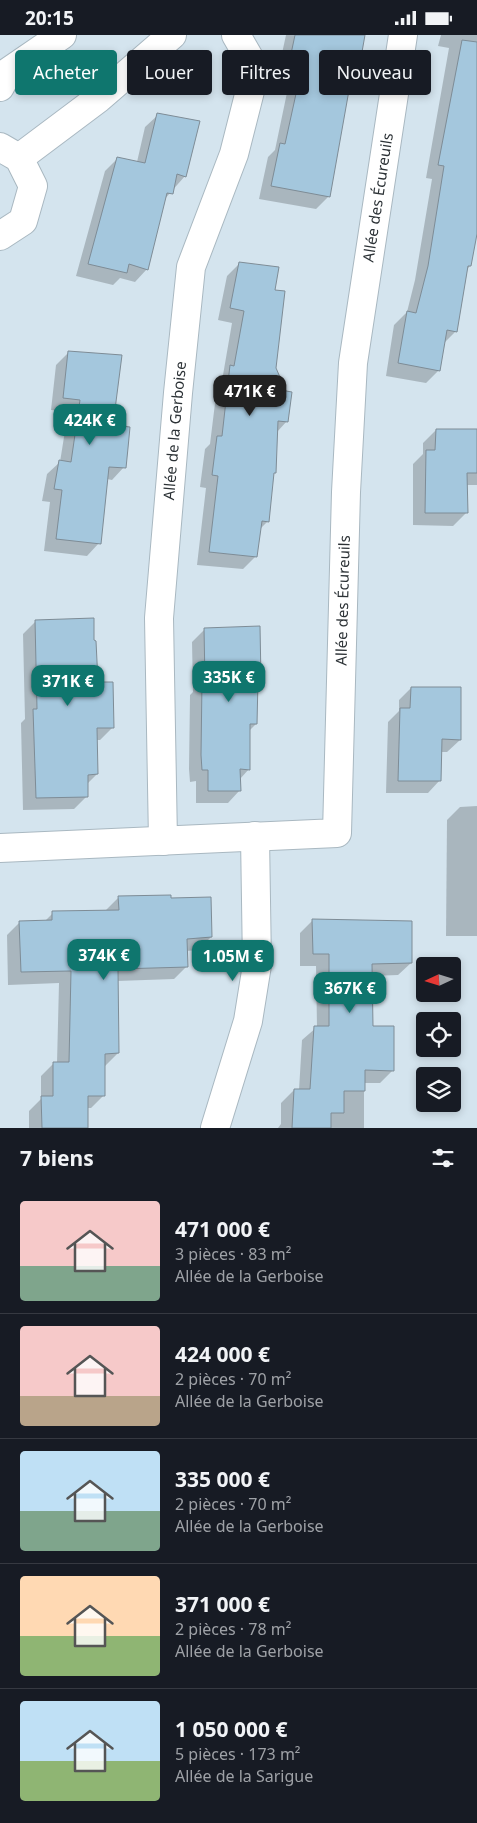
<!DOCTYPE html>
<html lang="fr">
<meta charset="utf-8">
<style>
:root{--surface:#171b24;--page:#242831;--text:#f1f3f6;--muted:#9ea1a6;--line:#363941;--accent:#0f766e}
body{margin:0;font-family:"Noto Sans",sans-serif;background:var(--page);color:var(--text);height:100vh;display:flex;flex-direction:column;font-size:19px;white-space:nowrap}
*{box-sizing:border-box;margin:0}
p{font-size:16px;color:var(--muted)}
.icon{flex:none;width:28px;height:28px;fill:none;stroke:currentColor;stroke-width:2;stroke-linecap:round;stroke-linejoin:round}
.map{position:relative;height:1093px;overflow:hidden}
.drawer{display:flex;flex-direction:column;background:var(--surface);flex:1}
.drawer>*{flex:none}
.banner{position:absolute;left:15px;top:15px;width:448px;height:45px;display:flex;gap:10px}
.needle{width:32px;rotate:266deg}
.fabs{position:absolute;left:416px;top:922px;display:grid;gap:10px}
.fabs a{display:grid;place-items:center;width:45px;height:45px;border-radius:5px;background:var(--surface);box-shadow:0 2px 8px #0003;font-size:25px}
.price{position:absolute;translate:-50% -42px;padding:0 11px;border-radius:10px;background:var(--accent);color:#fff;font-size:16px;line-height:32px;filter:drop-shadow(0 1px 2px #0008)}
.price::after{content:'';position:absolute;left:50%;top:30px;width:15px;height:11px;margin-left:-8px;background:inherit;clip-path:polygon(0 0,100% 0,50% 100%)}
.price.on{background:#222;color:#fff}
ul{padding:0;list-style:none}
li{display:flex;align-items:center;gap:15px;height:125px;padding:0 20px}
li+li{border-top:1px solid var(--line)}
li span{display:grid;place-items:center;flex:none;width:140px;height:100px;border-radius:5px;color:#555}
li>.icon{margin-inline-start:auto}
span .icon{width:60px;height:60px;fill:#fffc;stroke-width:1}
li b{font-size:21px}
h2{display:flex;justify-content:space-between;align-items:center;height:60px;padding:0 20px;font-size:21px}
.tag{padding:0 18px;border-radius:5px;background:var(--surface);box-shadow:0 2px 8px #0003;font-size:18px;line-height:45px}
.tag.on{background:var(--accent);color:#fff}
.status{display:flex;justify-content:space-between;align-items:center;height:35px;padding:0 25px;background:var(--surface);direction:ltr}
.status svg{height:14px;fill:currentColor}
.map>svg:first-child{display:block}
.shadow{fill:#0003}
.building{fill:#a4c7dd;stroke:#7e8c96}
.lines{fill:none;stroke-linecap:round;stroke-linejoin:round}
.minor-casing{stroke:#a9b8c1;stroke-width:30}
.minor{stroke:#fff;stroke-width:28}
.labels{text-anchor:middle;stroke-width:4;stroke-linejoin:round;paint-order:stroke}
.street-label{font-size:15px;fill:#2c3236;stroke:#e1f1fb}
</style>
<div class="status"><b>20:15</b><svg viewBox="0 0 49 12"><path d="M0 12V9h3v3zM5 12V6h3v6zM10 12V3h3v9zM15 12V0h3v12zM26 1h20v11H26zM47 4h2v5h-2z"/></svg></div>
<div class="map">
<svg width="477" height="1093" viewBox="0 0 477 1093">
<rect width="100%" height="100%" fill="#d4e4ee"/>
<!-- shadow -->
<g class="shadow">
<path d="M286 0H343L363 4 356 45 348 52 329 161 316 174 259 164 268 122 275 115 289 48 276 46Z"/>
<path d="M441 0H477V201L475 203 470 231 467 234 456 296 444 308 439 335 426 348 386 341 394 290 407 277 415 245 432 144 426 143 449 13 438 11Z"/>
<path d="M158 80 185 141 163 166 147 234 135 247 120 243 113 250 76 241 105 136 118 123 137 127 145 92Z"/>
<path d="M240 228 274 256 275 333 287 386 277 397 274 438 273 440 268 486 259 495 256 521 243 534 197 530 206 453 200 452 205 414 210 409 218 344 223 340 232 288 218 285 227 241Z"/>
<path d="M69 317 112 391 124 432 112 445 107 444 99 508 87 521 44 516 50 467 42 466 47 439 60 427 68 377 51 375 56 330Z"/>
<path d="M436 395 477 396V450H466V478L453 491 413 490V429L423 419V408Z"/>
<path d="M36 586 97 648 113 692 100 705H96L97 739 87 749V761L74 774 23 775 21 688 25 684 23 599Z"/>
<path d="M205 594 260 644 257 648 256 689 248 697 249 734 240 744V755L228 768H196V746L190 747 189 734 190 660 193 657 192 607Z"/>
<path d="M411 653 460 705 447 717H440V745L428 758H386L388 687 399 676V665Z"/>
<path d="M477 771V901H446L447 785 460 772Z"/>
<path d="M119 862 170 864 211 902 198 915 186 916 187 931 174 944 117 946 118 1018 105 1031 104 1060 91 1073H86L87 1093H29V1076L41 1064V1041L54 1028H57L59 948 8 950 7 900 20 887H44L53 878 106 875Z"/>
<path d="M312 886 411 928 398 940 371 941V992L393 1035 380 1048H364V1093H278L281 1089V1068L294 1055H299L302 1005 317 992 316 931H300V898Z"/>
</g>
<!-- building -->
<g class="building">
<path d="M295 0H365L357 45 351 44 330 162 271 151 280 108 285 109 301 36 288 33Z"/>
<path d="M462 5 477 7V199L471 231H468L457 297 447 295 440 336 398 328 407 276 416 278 428 231 444 131 438 130Z"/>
<path d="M157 78 200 86 186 142 177 139 173 159 167 158 148 235 129 229 127 238 88 229 117 122 145 128Z"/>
<path d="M239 227 279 232 275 255 285 256 276 333 286 356 292 357 288 387 278 386 276 438H274L269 487 262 486 257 522 209 517 218 441 212 440 217 401H222L230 330 234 331 244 276 230 273Z"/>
<path d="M68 316 122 320 113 390 130 392 128 413 126 433 109 432 101 509 56 504 62 455 54 454 59 425 71 427 80 365 63 363Z"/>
<path d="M436 394H477V438H467L468 478H425L426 415H435Z"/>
<path d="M94 583V605L96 606 98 647H113L114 693H97L98 739 88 740V762L36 763 33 674H37L35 585Z"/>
<path d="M260 591 261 645H258L257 689H250V735L240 734 241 756H208V735H202L201 720 202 646 205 647 204 593Z"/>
<path d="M411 652H461V705L442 704 441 746H398L400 673H410Z"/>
<path d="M171 860V863L211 862 212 902 187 904 188 932 118 934 119 1018 105 1019V1061H88V1093H42L41 1061H53V1027H69L71 936 21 937 19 886 52 885V876L119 875 118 861Z"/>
<path d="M312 884 412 886V928L372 929 373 991H394V1036L365 1035V1056H344V1078H331V1093H292L294 1054H310L314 991H329V919H313Z"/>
</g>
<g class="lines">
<defs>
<g id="minor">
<path d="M0 52 8 37 62 0"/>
<path d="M0 112 19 123 33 151 23 186 0 201"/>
<path d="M19 123 99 63 172 0"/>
<path id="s1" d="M163 806 159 583 178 358 191 232 234 119 250 56 251 26 236 0"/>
<path id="s2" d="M0 813 337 798 346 457 353 328 403 0"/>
<path d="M215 1093 248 986 257 930 255 801"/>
</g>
</defs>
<!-- minor casing -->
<use href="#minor" class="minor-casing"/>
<!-- minor -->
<use href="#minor" class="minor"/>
</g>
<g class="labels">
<!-- street labels -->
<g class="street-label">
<text dy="5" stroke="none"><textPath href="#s2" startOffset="975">Allée des Écureuils</textPath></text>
<text dy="5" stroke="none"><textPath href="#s1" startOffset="411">Allée de la Gerboise</textPath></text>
<text dy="5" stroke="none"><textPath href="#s2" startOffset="570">Allée des Écureuils</textPath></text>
</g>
</g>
</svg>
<div class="fabs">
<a><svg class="needle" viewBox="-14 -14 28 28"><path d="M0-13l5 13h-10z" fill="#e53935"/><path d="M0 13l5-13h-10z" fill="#9ea1a6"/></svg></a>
<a><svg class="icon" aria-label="locate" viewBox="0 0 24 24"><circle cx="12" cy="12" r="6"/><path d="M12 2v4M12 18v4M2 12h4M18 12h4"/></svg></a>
<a><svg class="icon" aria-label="layers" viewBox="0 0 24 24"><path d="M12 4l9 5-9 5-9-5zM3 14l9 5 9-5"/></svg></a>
</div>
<b class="price on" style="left:250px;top:382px">471K €</b>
<b class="price" style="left:90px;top:411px">424K €</b>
<b class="price" style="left:229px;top:668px">335K €</b>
<b class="price" style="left:68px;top:672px">371K €</b>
<b class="price" style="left:104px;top:946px">374K €</b>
<b class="price" style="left:233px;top:947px">1.05M €</b>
<b class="price" style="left:350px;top:979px">367K €</b>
<div class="banner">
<a class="tag on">Acheter</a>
<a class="tag">Louer</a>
<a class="tag">Filtres</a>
<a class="tag">Nouveau</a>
</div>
</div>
<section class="drawer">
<h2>7 biens<svg class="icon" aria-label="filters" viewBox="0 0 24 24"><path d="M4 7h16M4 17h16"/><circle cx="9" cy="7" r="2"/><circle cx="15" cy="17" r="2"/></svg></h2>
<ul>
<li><span style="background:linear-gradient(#f6c9c9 65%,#7fa58c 0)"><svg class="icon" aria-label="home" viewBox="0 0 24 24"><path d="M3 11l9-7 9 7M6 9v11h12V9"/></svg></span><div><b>471 000 €</b><p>3 pièces · 83 m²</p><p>Allée de la Gerboise</p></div></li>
<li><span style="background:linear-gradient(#f6c9c9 70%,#b9a48a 0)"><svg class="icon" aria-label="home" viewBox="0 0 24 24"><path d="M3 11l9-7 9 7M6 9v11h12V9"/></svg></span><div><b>424 000 €</b><p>2 pièces · 70 m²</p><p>Allée de la Gerboise</p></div></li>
<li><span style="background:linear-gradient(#bfe0f5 60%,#7fa58c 0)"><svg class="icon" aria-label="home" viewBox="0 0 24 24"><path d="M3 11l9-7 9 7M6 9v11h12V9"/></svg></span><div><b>335 000 €</b><p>2 pièces · 70 m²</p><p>Allée de la Gerboise</p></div></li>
<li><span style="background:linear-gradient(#ffd9b3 60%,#8fb573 0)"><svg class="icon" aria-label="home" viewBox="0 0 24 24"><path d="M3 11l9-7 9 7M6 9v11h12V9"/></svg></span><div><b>371 000 €</b><p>2 pièces · 78 m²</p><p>Allée de la Gerboise</p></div></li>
<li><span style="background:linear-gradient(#bfe0f5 60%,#8fb573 0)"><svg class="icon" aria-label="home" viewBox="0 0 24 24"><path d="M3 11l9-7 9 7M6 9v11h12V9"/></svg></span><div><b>1 050 000 €</b><p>5 pièces · 173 m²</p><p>Allée de la Sarigue</p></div></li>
</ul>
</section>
